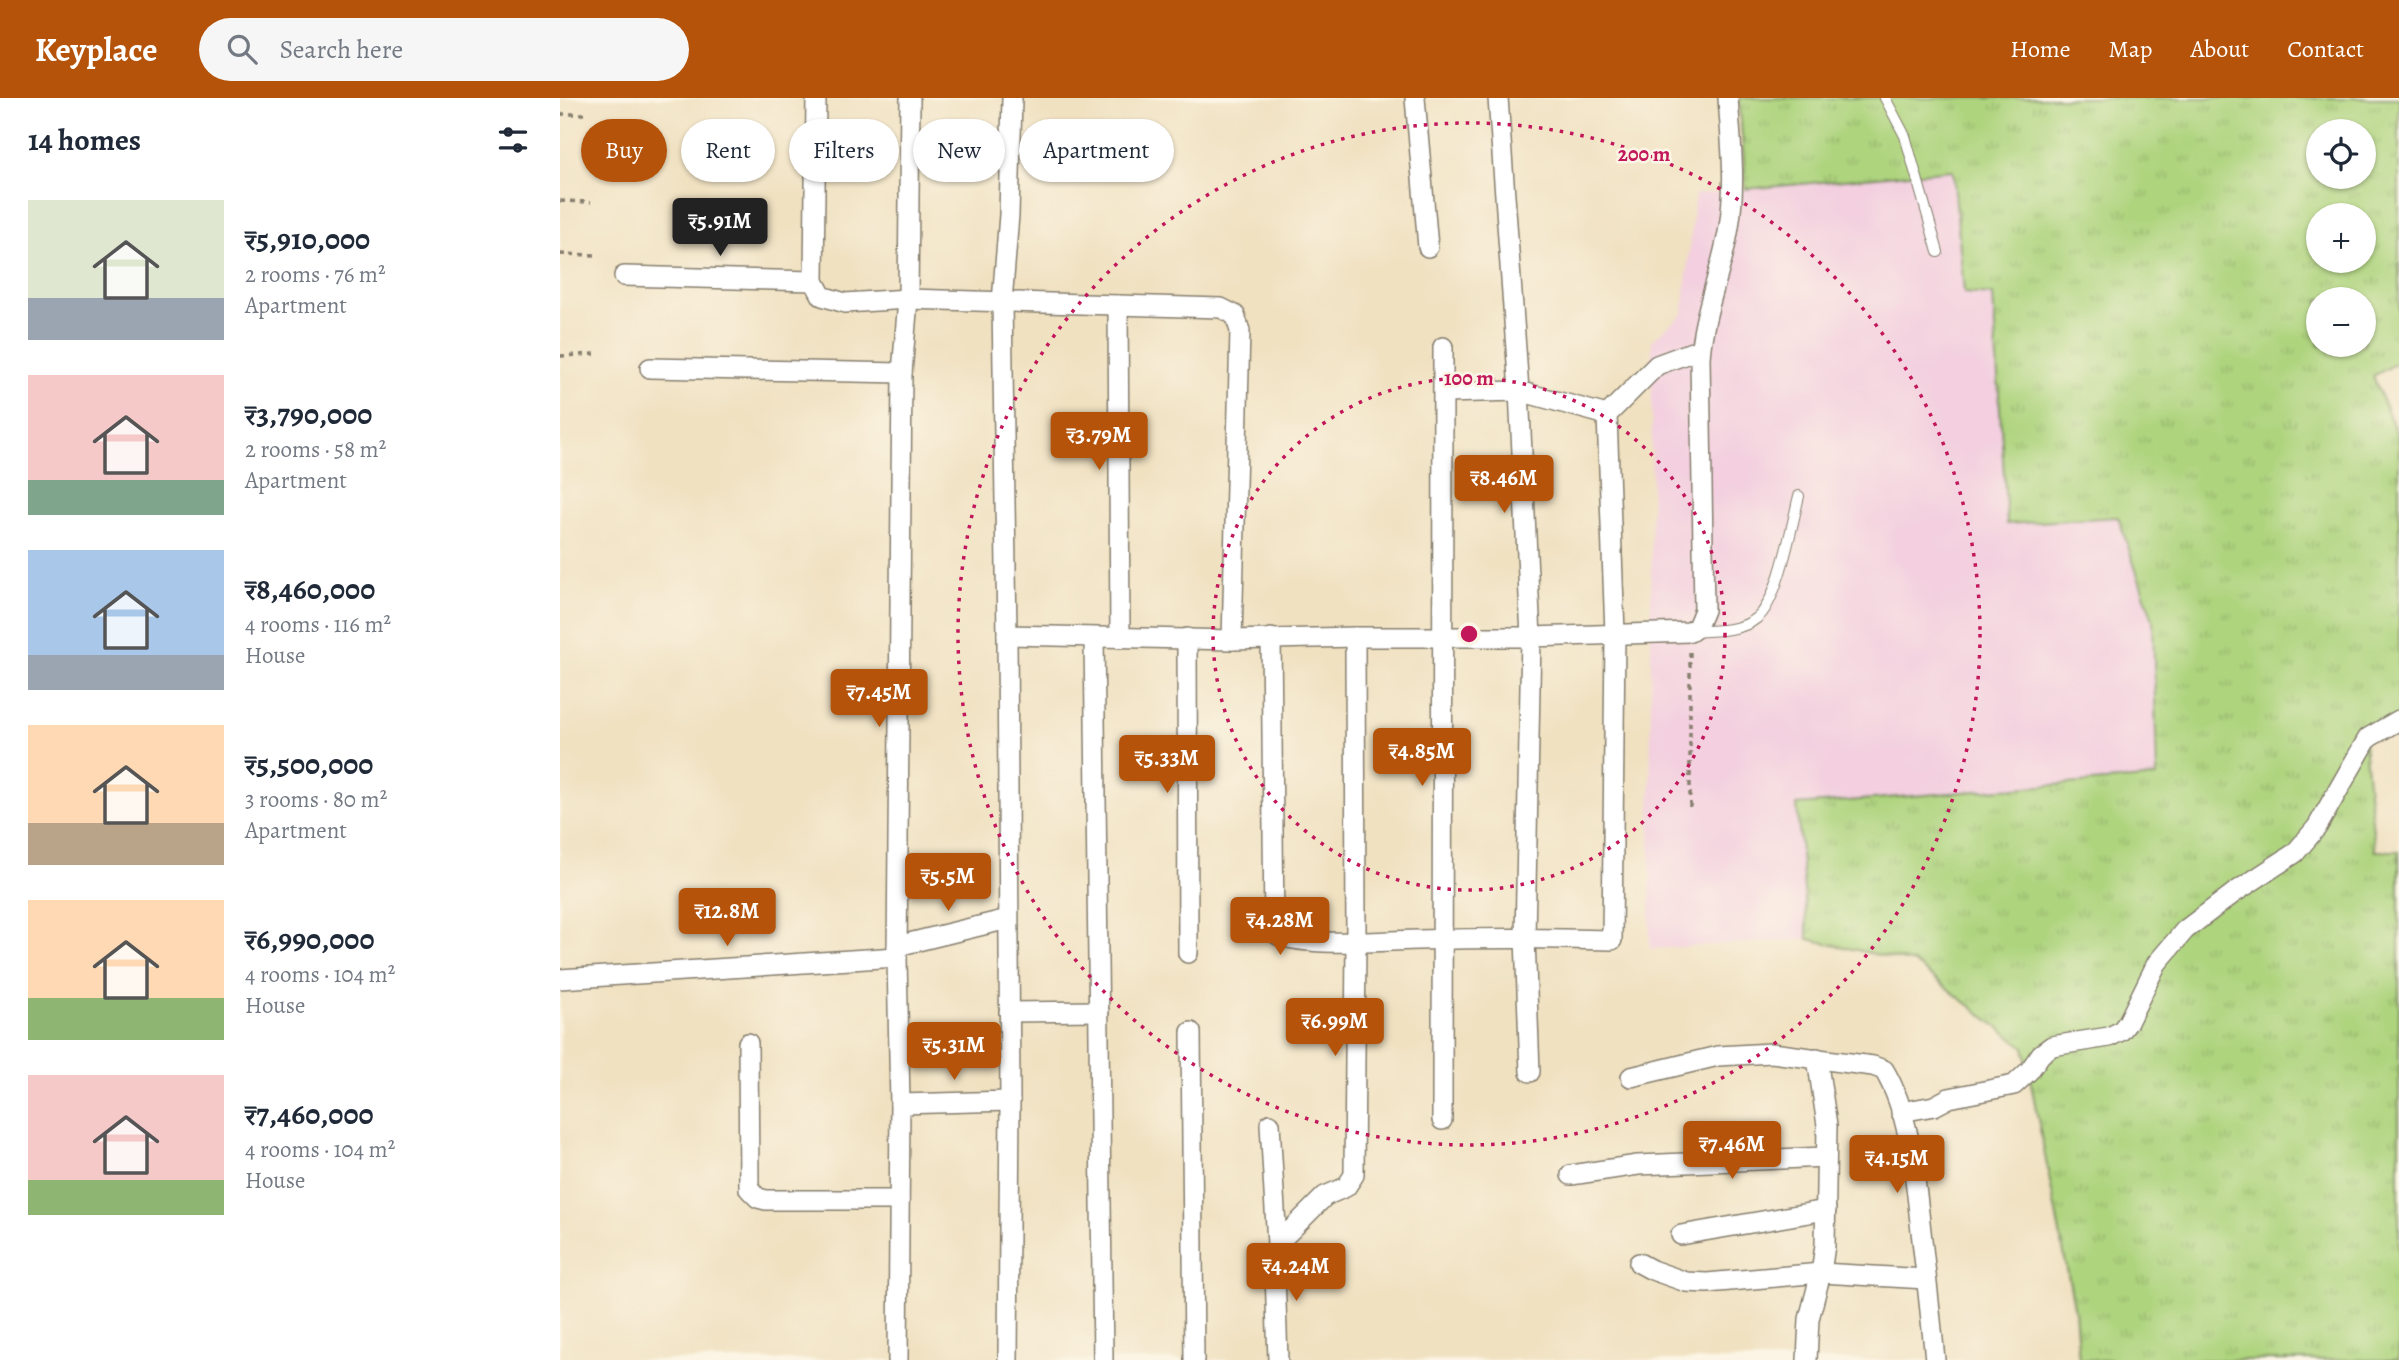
<!DOCTYPE html>
<meta charset="utf-8">
<style>
:root{--surface:#fff;--page:#f6f6f7;--text:#1f2937;--muted:#747a83;--accent:#b45309}
body{margin:0;font-family:Alegreya,serif;background:var(--page);color:var(--text);height:100vh;display:flex;flex-direction:column;font-size:26px;white-space:nowrap}
*{box-sizing:border-box;margin:0}
p{font-size:23px;color:var(--muted)}
.icon{flex:none;width:38px;height:38px;fill:none;stroke:currentColor;stroke-width:2;stroke-linecap:round;stroke-linejoin:round}
.map{position:relative;flex:1;overflow:hidden}
.drawer{display:flex;flex-direction:column;background:var(--surface);width:560px}
.drawer>*{flex:none}
.hud{position:absolute;left:21px;top:21px;width:665px;height:63px;display:flex;gap:14px}
.fabs{position:absolute;left:1746px;top:21px;display:grid;gap:14px}
.fabs a{display:grid;place-items:center;width:70px;height:70px;border-radius:50%;background:var(--surface);box-shadow:0 2px 5px #0004;font-size:35px}
.price{position:absolute;translate:-50% -60px;padding:0 16px;border-radius:7px;background:var(--accent);color:#fff;font-size:23px;line-height:46px;filter:drop-shadow(0 2px 4px #0008)}
.price::after{content:'';position:absolute;left:50%;top:42px;width:21px;height:16px;margin-left:-10px;background:inherit;clip-path:polygon(0 0,100% 0,50% 100%)}
.price.current{background:#222;color:#fff}
ul{padding:0;list-style:none}
li{display:flex;align-items:center;gap:21px;height:175px;padding:0 28px}
li span{display:grid;place-items:center;flex:none;width:196px;height:140px;border-radius:0px;color:#555}
li>.icon{margin-inline-start:auto}
span .icon{width:84px;height:84px;fill:#fffc;stroke-width:1}
li b{font-size:30px}
h2{display:flex;justify-content:space-between;align-items:center;height:84px;padding:0 28px;font-size:30px}
.pill{padding:0 24px;border-radius:32px;background:var(--surface);box-shadow:0 2px 5px #0004;font-size:24px;line-height:63px}
.pill.current{background:var(--accent);color:#fff}
header{display:flex;align-items:center;gap:42px;box-sizing:border-box;height:98px;padding:0 35px;background:var(--accent);color:#fff}
header strong{font-size:33px}
nav{display:flex;gap:38px;margin-inline-start:auto;font-size:24px}
.search{width:490px;height:63px;background:var(--page);display:flex;align-items:center;gap:18px;box-sizing:border-box;padding:0 24px;border-radius:38px;color:var(--muted);font-size:26px}
main{display:flex;flex:1;min-height:0}
.map>svg:first-child{display:block}
.built{fill:#f3cfdf}
.grass{fill:url(#grass-tufts);stroke:#65784d;stroke-width:2;fill-rule:evenodd}
.lines{fill:none;stroke-linecap:round;stroke-linejoin:round}
.lane-casing{stroke:#867e6e;stroke-width:12}
.street-casing{stroke:#867e6e;stroke-width:22}
.path{stroke:#867e6e;stroke-width:3.5;stroke-dasharray:5 5;stroke-linecap:butt}
.lane{stroke:#fff;stroke-width:10}
.street{stroke:#fff;stroke-width:19}
.ring{fill:none;stroke:#c2185b;stroke-width:3.5;stroke-dasharray:3.5 7}
.centre{fill:#c2185b;stroke:#fcf5e5;stroke-width:3.5}
.ring-label{font-size:21px;text-anchor:middle;font-weight:bold;fill:#c2185b;stroke:#fcf5e5;stroke-width:5;stroke-linejoin:round;paint-order:stroke}
</style>
<header>
<strong>Keyplace</strong>
<div class="search"><svg class="icon" aria-label="search" viewBox="0 0 24 24"><circle cx="10" cy="10" r="6"/><path d="M15 15l6 6"/></svg>Search here</div>
<nav><a>Home</a><a>Map</a><a>About</a><a>Contact</a></nav>
</header>
<main>
<section class="drawer">
<h2>14 homes<svg class="icon" aria-label="filters" viewBox="0 0 24 24"><path d="M4 7h16M4 17h16"/><circle cx="9" cy="7" r="2"/><circle cx="15" cy="17" r="2"/></svg></h2>
<ul>
<li><span style="background:linear-gradient(#dfe7d0 70%,#9aa5b1 0)"><svg class="icon" aria-label="home" viewBox="0 0 24 24"><path d="M3 11l9-7 9 7M6 9v11h12V9"/></svg></span><div><b>₹5,910,000</b><p>2 rooms · 76 m²</p><p>Apartment</p></div></li>
<li><span style="background:linear-gradient(#f6c9c9 75%,#7fa58c 0)"><svg class="icon" aria-label="home" viewBox="0 0 24 24"><path d="M3 11l9-7 9 7M6 9v11h12V9"/></svg></span><div><b>₹3,790,000</b><p>2 rooms · 58 m²</p><p>Apartment</p></div></li>
<li><span style="background:linear-gradient(#a9c7e8 75%,#9aa5b1 0)"><svg class="icon" aria-label="home" viewBox="0 0 24 24"><path d="M3 11l9-7 9 7M6 9v11h12V9"/></svg></span><div><b>₹8,460,000</b><p>4 rooms · 116 m²</p><p>House</p></div></li>
<li><span style="background:linear-gradient(#ffd9b3 70%,#b9a48a 0)"><svg class="icon" aria-label="home" viewBox="0 0 24 24"><path d="M3 11l9-7 9 7M6 9v11h12V9"/></svg></span><div><b>₹5,500,000</b><p>3 rooms · 80 m²</p><p>Apartment</p></div></li>
<li><span style="background:linear-gradient(#ffd9b3 70%,#8fb573 0)"><svg class="icon" aria-label="home" viewBox="0 0 24 24"><path d="M3 11l9-7 9 7M6 9v11h12V9"/></svg></span><div><b>₹6,990,000</b><p>4 rooms · 104 m²</p><p>House</p></div></li>
<li><span style="background:linear-gradient(#f6c9c9 75%,#8fb573 0)"><svg class="icon" aria-label="home" viewBox="0 0 24 24"><path d="M3 11l9-7 9 7M6 9v11h12V9"/></svg></span><div><b>₹7,460,000</b><p>4 rooms · 104 m²</p><p>House</p></div></li>
</ul>
</section>
<div class="map">
<svg width="1839" height="1262" viewBox="0 0 1839 1262">
<defs>
<pattern id="grass-tufts" width="24" height="20" patternUnits="userSpaceOnUse" patternTransform="scale(1.75)"><rect width="24" height="20" fill="#aed47e"/><path d="M3 7l-1-3M5 7V3M7 7l1-3M15 17l-1-3M17 17v-4M19 17l1-3" fill="none" stroke="#95b56c"/></pattern>
</defs>
<rect width="100%" height="100%" fill="#fcf5e5"/>
<filter id="ink" filterUnits="userSpaceOnUse"><feTurbulence type="fractalNoise" baseFrequency=".0143" numOctaves="2"/><feDisplacementMap in="SourceGraphic" scale="14" xChannelSelector="R" yChannelSelector="G"/><feConvolveMatrix kernelMatrix="1 2 1 2 8 2 1 2 1" color-interpolation-filters="sRGB"/></filter>
<filter id="wash" filterUnits="userSpaceOnUse"><feTurbulence type="fractalNoise" baseFrequency=".00686" numOctaves="4" result="noise"/><feDisplacementMap in="SourceGraphic" scale="28" xChannelSelector="R" yChannelSelector="G"/><feGaussianBlur stdDeviation="1.57" result="paint"/><feColorMatrix in="noise" values="0 0 0 0 0 0 0 0 0 0 0 0 0 0 0 0 0 1.4 0 .05"/><feComposite in="paint" operator="in"/></filter>
<g filter="url(#wash)">
<rect width="100%" height="100%" fill="#f0e1c1"/>
<!-- built -->
<path class="built" d="M1393 72 1404 195 1433 197 1447 426 1558 419 1593 522 1598 679 1237 707 1248 841 1090 851 1092 242 1123 216 1135 96Z"/>
<!-- grass -->
<path class="grass" d="M1179 0H1839V264L1813 278 1839 342V619L1803 635 1815 753H1839V1262H1519L1515 1213 1464 949 1354 865 1248 841 1237 707 1597 679 1593 522 1558 419 1447 426 1433 197 1404 195 1393 72 1186 91ZM1759 33H1804V79H1759ZM1759 117H1804V163H1759ZM1759 201H1804V247H1759Z"/>
</g>
<g filter="url(#ink)">
<g class="lines">
<defs>
<g id="lane">
<path d="M1325 0 1345 38 1378 154"/>
<path d="M1134 534C1154 532 1180 534 1197 520 1218 504 1232 426 1239 398"/>
</g>
<g id="street">
<path d="M256 0 254 183 262 198 285 205 348 201 661 210 675 217 680 233 672 542"/>
<path d="M452 0 449 117 442 204 447 537 672 542 795 539H971L1130 534 1137 529 1144 512 1140 260C1143 213 1162 174 1169 129 1176 86 1171 43 1168 0"/>
<path d="M855 0 868 149"/>
<path d="M938 0 959 293 971 539 965 840 970 974"/>
<path d="M64 178 254 183"/>
<path d="M558 207 560 540"/>
<path d="M90 270 342 275"/>
<path d="M884 295 959 293 1047 317"/>
<path d="M447 537 450 1003 448 1262"/>
<path d="M534 540 543 1262"/>
<path d="M627 540 628 855"/>
<path d="M711 540 714 828 718 837C749 849 823 843 858 842 923 840 987 840 1052 842L1055 536 1047 317 1097 267 1140 251"/>
<path d="M337 848 448 821"/>
<path d="M0 881 337 859"/>
<path d="M449 914 539 913"/>
<path d="M631 934 634 1262"/>
<path d="M188 945 189 1091 198 1100 206 1102H339"/>
<path d="M1071 979 1158 958 1212 955 1313 968 1324 972C1351 1017 1355 1081 1361 1133 1366 1176 1371 1219 1375 1262"/>
<path d="M340 1006 450 1003"/>
<path d="M1341 1014 1374 1008 1389 1000 1454 987 1469 973 1481 956 1492 948 1549 939 1561 933 1568 924 1597 865 1625 832 1674 795 1735 755 1757 729 1808 640 1839 622"/>
<path d="M882 1022 883 249"/>
<path d="M710 1026 717 1146 715 1175 718 1262"/>
<path d="M1011 1077 1078 1067 1266 1059"/>
<path d="M1121 1137 1266 1112"/>
<path d="M717 1146 765 1098 786 1089 794 1077 796 843 795 539"/>
<path d="M1079 1165 1092 1172 1126 1184 1147 1185 1261 1175 1366 1181"/>
<path d="M338 1262 340 1006 337 859 342 275 348 201 350 0"/>
<path d="M1247 1262 1249 1221 1261 1175 1265 1147 1267 1027 1257 960"/>
</g>
</defs>
<!-- lane casing -->
<use href="#lane" class="lane-casing"/>
<!-- street casing -->
<use href="#street" class="street-casing"/>
<!-- path -->
<g class="path">
<path d="M0 16H24"/>
<path d="M0 103 31 104"/>
<path d="M0 156 37 157"/>
<path d="M0 258 36 256"/>
<path d="M1130 709V550"/>
</g>
<!-- lane -->
<use href="#lane" class="lane"/>
<!-- street -->
<use href="#street" class="street"/>
</g>
</g>
<!-- distance rings -->
<g class="ring">
<circle cx="909" cy="536" r="256"/>
<circle cx="909" cy="536" r="511"/>
</g>
<circle cx="909" cy="536" r="10" class="centre"/>
<g class="ring-label">
<text x="1084" y="63">200 m</text>
<text x="909" y="287">100 m</text>
</g>
</svg>
<div class="fabs">
<a><svg class="icon" aria-label="locate" viewBox="0 0 24 24"><circle cx="12" cy="12" r="6"/><path d="M12 2v4M12 18v4M2 12h4M18 12h4"/></svg></a>
<a>+</a>
<a>−</a>
</div>
<b class="price current" style="left:160px;top:160px">₹5.91M</b>
<b class="price" style="left:539px;top:374px">₹3.79M</b>
<b class="price" style="left:944px;top:417px">₹8.46M</b>
<b class="price" style="left:319px;top:631px">₹7.45M</b>
<b class="price" style="left:862px;top:690px">₹4.85M</b>
<b class="price" style="left:607px;top:697px">₹5.33M</b>
<b class="price" style="left:388px;top:815px">₹5.5M</b>
<b class="price" style="left:167px;top:850px">₹12.8M</b>
<b class="price" style="left:720px;top:859px">₹4.28M</b>
<b class="price" style="left:775px;top:960px">₹6.99M</b>
<b class="price" style="left:394px;top:984px">₹5.31M</b>
<b class="price" style="left:1172px;top:1083px">₹7.46M</b>
<b class="price" style="left:1337px;top:1097px">₹4.15M</b>
<b class="price" style="left:736px;top:1205px">₹4.24M</b>
<div class="hud">
<a class="pill current">Buy</a>
<a class="pill">Rent</a>
<a class="pill">Filters</a>
<a class="pill">New</a>
<a class="pill">Apartment</a>
</div>
</div>
</main>
